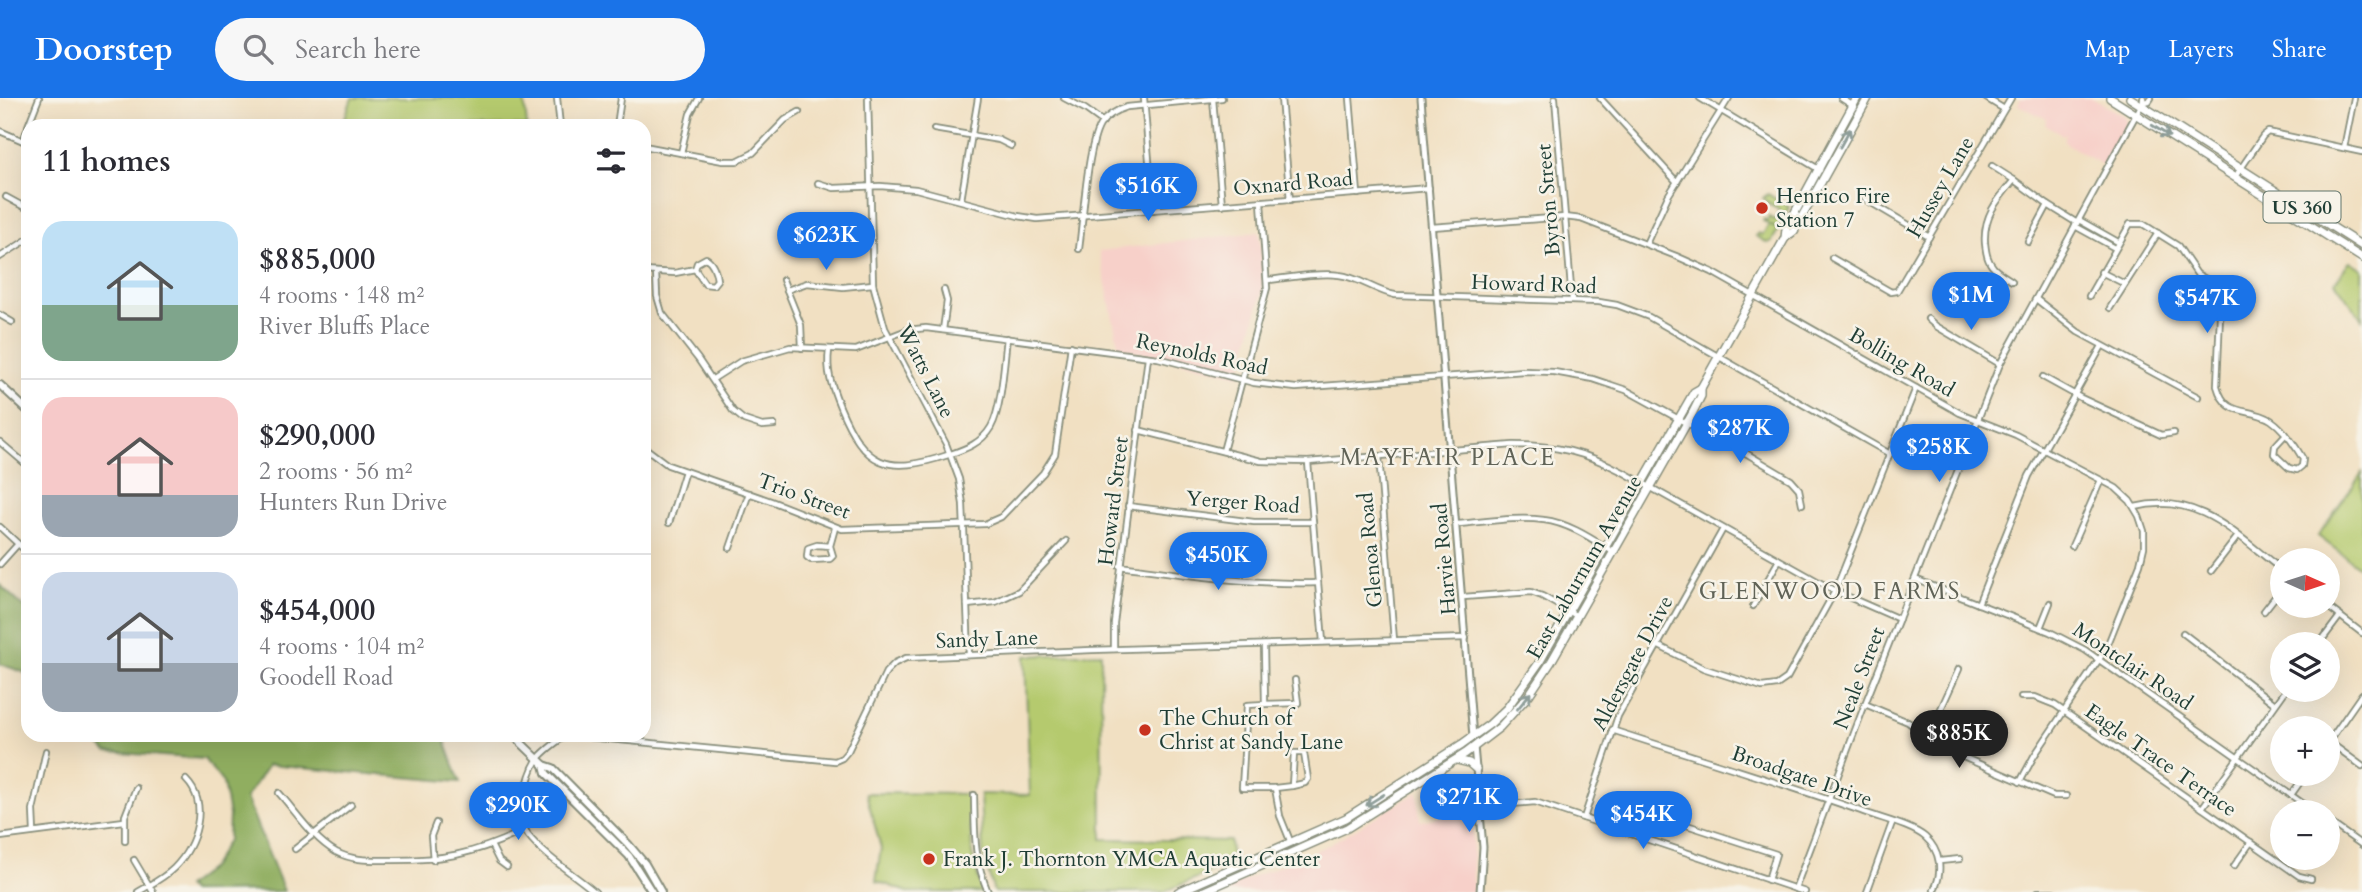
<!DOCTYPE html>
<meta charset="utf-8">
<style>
:root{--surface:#fff;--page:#f7f7f7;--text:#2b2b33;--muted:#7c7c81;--line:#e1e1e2;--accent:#1a73e8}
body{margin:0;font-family:Cardo,serif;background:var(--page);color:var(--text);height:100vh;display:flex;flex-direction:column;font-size:26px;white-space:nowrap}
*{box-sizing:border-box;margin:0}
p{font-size:23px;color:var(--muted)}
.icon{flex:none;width:38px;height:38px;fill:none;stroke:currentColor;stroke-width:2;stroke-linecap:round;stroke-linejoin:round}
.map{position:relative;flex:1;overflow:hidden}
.panel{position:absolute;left:21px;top:21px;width:630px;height:623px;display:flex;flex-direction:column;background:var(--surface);border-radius:21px;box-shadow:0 7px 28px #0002}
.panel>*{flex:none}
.needle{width:46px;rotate:93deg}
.controls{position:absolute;left:2270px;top:450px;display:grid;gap:14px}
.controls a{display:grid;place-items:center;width:70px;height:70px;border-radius:50%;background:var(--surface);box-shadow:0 7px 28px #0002;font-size:35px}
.price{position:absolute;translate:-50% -60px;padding:0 16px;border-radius:24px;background:var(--accent);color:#fff;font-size:23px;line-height:46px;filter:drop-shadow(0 2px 4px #0008)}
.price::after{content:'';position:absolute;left:50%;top:42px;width:21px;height:16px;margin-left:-10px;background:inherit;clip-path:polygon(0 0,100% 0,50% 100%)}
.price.on{background:#222;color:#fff}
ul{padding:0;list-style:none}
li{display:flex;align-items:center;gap:21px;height:175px;padding:0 21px}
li+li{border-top:2px solid var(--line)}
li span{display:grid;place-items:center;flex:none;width:196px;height:140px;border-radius:21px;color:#555}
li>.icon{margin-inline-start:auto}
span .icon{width:84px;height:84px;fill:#fffc;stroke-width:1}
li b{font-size:30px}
h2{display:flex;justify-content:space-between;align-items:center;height:84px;padding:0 21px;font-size:30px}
header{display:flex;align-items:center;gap:42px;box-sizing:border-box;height:98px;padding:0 35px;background:var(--accent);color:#fff}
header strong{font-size:33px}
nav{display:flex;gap:38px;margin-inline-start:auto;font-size:24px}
.search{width:490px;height:63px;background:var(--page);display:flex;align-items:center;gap:18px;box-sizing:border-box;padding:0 24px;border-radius:38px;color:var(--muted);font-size:26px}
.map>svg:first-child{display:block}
.built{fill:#f7d0c9}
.green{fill:#b5ca6e;stroke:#6a8451;stroke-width:2}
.forest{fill:#90ae61;stroke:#58764a;stroke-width:2}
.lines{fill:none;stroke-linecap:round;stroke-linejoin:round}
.minor-casing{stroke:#888e7b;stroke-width:8}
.tertiary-casing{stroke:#888e7b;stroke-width:9}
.secondary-casing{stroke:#888e7b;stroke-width:10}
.primary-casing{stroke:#888e7b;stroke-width:10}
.trunk-casing{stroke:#888e7b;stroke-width:10}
.minor{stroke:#fff;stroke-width:4.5}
.tertiary{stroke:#fff;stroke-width:5}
.secondary{stroke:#fff;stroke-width:6}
.primary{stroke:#fff;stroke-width:7}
.trunk{stroke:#fff;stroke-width:7}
.oneway{stroke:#8f9e9a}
.poi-dot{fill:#c8321e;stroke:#f7f3e8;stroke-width:2.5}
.labels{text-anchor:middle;stroke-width:5;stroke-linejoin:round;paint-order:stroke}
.shield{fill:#f7f3e8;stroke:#60746a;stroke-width:2}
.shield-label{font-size:19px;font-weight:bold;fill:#1f3d34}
.street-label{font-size:21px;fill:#1f3d34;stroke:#f7f3e8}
.poi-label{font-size:21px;fill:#1f3d34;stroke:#f7f3e8;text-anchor:start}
.neighbourhood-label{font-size:23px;letter-spacing:2px;fill:#606357;stroke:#f7f3e8}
</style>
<header>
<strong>Doorstep</strong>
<div class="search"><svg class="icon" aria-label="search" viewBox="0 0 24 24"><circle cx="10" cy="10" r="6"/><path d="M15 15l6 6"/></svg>Search here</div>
<nav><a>Map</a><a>Layers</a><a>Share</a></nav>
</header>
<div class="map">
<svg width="2362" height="794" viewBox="0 0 2362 794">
<rect width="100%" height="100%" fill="#f7f3e8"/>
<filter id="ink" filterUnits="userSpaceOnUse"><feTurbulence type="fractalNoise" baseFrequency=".0143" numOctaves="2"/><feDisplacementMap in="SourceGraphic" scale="14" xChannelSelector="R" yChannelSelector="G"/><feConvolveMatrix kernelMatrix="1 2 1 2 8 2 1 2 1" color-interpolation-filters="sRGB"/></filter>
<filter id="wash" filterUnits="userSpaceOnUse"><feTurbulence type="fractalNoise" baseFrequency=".00686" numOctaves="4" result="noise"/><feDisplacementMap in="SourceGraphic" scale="28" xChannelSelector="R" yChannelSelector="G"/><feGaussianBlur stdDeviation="1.57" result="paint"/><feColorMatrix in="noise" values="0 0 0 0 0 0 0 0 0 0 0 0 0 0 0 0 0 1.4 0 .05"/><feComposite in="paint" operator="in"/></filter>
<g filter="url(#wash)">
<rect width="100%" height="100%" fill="#f1e0c2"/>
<!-- built -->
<g class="built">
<path d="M2021 0H2092L2124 18 2127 25 2104 68 2064 44 2066 34 2063 37 2045 26 2047 21 2018 7Z"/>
<path d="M1259 134 1265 185 1239 277 1119 250 1099 153Z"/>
<path d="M1418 694 1420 723 1473 712V794H1217L1326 748Z"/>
</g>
<!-- green -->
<g class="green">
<path d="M352 0H524L527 28H342Z"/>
<path d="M1768 96 1789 109 1778 131 1770 127 1778 132 1772 143 1768 145 1756 138 1759 135 1762 137 1769 127 1763 123 1764 121 1767 123 1769 119 1775 122 1780 112 1768 106 1767 103 1763 100Z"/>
<path d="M2350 163 2362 171V221L2335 184Z"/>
<path d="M2362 375V471L2318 438Z"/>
<path d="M1101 555 1102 741 1230 743 1232 765 1163 794H994L983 756 980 696 1030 697 1025 558Z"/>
<path d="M866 695 969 696 972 756 982 794H908L876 783 881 750Z"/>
</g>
<!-- forest -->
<g class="forest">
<path d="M0 487 28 513V578L23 574 0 566Z"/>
<path d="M89 637H291L297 640 333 637H443L460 684 268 667 246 700 284 793 191 794 186 789 212 769 228 742 229 717 223 685 204 661 107 654Z"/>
</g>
</g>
<g filter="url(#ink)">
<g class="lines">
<defs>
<g id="minor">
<path d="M557 0 560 28"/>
<path d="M868 0 873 186 885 230 946 346 959 381 963 406 969 557"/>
<path d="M1064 0 1085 11 1103 24"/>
<path d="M1144 0 1153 112"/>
<path d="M1281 0 1290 102"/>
<path d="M1350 0 1358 96"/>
<path d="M1555 0 1572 202"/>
<path d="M1600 0 1677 84"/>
<path d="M1700 0 1820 72"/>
<path d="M1841 0 1855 9"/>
<path d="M1986 0 2004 11"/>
<path d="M1213 1 1222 107"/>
<path d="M2143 4 2149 3 2151 0"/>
<path d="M28 28 39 0"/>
<path d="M617 28 621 0"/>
<path d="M934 31 999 42 1011 48"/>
<path d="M0 33 28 45"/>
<path d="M23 43 28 29"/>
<path d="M644 48 723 63H737L753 55 785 22 799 14"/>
<path d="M2344 50 2354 0"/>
<path d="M681 55 690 16 699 0"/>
<path d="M1992 68 2014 82"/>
<path d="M2235 79 2263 38 2268 34 2362 54"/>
<path d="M818 85 834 90 880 88 916 91 1018 118 1037 121 1429 90"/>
<path d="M6 99 28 111"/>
<path d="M1865 101 1929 139"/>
<path d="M961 102 978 0"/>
<path d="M2079 122 2118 144"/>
<path d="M2075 128 2115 150"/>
<path d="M1432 129 1565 119 1581 121 1676 158 1712 174 1960 315 2016 337 2101 382 2116 390 2130 403 2139 418 2144 433V449L2140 466 2106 551 2034 658 2020 684"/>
<path d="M2028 144 2048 107"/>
<path d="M1646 146 1668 98 1729 0"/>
<path d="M1079 151C1083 123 1087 49 1100 27 1106 18 1117 12 1127 9L1222 0"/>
<path d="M0 159 28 141"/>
<path d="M706 160C713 164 716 174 717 182L713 187 705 186 695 171 697 165Z"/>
<path d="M1832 160 1891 194 1897 193 2011 0"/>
<path d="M644 173 675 175 695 171"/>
<path d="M656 174 657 198 662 215 698 261 733 313 744 322 762 328 774 327"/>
<path d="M2101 174 2125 186"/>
<path d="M783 182 801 227 802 250"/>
<path d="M1268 182C1289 180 1318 174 1339 177 1359 179 1375 193 1395 197L1599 204 1617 207 1649 219 1890 356"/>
<path d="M2012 183C2006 179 1999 175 1994 170 1987 163 1986 154 1985 145 1983 118 1997 102 2014 82L2048 107 2077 125"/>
<path d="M787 192 807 185 843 189 873 186"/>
<path d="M2089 198 2130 126H2143L2178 148 2197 176 2216 187 2221 193 2217 288C2226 321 2249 308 2271 322 2283 330 2296 349 2303 361L2302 368 2297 372 2289 370 2274 356 2275 348 2286 336"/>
<path d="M2036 201 2078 234 2198 299"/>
<path d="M2110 210 2158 135"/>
<path d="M0 217 12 224"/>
<path d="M1928 221 1936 228 2000 266"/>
<path d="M943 232 947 203 944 192"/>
<path d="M829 252C826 274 832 289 840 309 865 369 887 377 948 357 965 351 981 346 991 329 1002 310 1004 263 1007 240"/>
<path d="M2043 279 2081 300 2161 337 2174 335"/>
<path d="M713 281 741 263 790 249 856 252 907 232 926 230 1158 260 1254 285 1296 290 1524 273 1554 274 1593 281 1626 292 1686 325 1717 338 1791 382 1799 391 1802 406"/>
<path d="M644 326 646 323"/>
<path d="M1138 332 1261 363 1308 364 1513 347C1556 347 1585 354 1623 374L1835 493 1899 521"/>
<path d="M0 344 28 368"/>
<path d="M644 349 668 367 771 403 842 431 985 426 1001 419 1043 375 1055 356 1071 248"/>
<path d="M1223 353 1267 190 1261 104"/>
<path d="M1379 358 1394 542"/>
<path d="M1308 364 1323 544"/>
<path d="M1128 408 1254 424H1313"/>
<path d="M2135 409C2198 393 2236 437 2282 472"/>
<path d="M669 425 685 373"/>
<path d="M1457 426C1485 424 1516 418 1544 422 1569 425 1592 441 1613 454"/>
<path d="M0 429 28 455"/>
<path d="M830 448 817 447 808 450 807 459 811 462 830 461 833 458 830 448 835 430"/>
<path d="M2072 448 2101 382"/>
<path d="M730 450 749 395"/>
<path d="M0 466 18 446"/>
<path d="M1120 468C1188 477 1250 487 1318 485"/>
<path d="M2211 473 2238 438"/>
<path d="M1915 481 2050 534 2085 552 2315 714"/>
<path d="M1463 499 1531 494 1542 498 1577 518"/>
<path d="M1978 506 2029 378 2102 248"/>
<path d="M967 507 995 504 1019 493 1066 443"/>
<path d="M1753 508 1779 462"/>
<path d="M2327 508 2362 535"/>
<path d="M2264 513 2282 490"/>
<path d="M2040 530 2050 505"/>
<path d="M2183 535 2275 606"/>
<path d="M2319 546 2340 518"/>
<path d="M1264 547 1265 606 1247 607 1242 690H1275L1280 718 1291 745"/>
<path d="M1657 547 1703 570 1762 589 1777 587 1787 580 1835 493 1916 290"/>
<path d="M1114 551V525L1148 259"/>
<path d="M2021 599H2035L2055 607 2299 778 2311 781"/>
<path d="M1265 606 1298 605 1295 582"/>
<path d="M1865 606 1908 624 1942 650 2054 698H2066"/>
<path d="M1612 632C1695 659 1779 684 1861 713 1878 720 1911 727 1925 739 1941 753 1943 774 1934 792"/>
<path d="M1924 636 1935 624 1959 571"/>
<path d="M566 637C557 644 543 653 537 662 527 678 517 721 528 737 542 756 576 778 595 794"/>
<path d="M568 637 835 663 842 660 848 653 886 574 895 565 906 560 1092 552 1466 540"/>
<path d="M2328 643 2362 668"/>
<path d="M2328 645 2362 596"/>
<path d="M1294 655H1304L1308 681 1305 685 1292 688Z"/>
<path d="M1275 690 1292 688"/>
<path d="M279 695C296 714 313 741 336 754 351 762 367 762 383 762 440 763 474 757 525 732"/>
<path d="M974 697C975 735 973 758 988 794"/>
<path d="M2291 697 2306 676"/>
<path d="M1480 709 1535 704 1805 794"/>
<path d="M2202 710 2286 592"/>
<path d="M1584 720 1618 618 1723 431"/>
<path d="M2328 723 2362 747"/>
<path d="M1611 729 1618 707 1622 706 1776 756 1768 782"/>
<path d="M34 734 33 712 46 653"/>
<path d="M0 739 124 723"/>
<path d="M125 743V718L136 690"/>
<path d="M491 747 499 763 507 769"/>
<path d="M295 751 351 707"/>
<path d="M134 762 153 794"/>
<path d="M433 762 431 738 436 725"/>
<path d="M1940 763 1960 761"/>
<path d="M2234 768 2251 744"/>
<path d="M1795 791 1865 606 2000 266 2143 4V0"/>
<path d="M138 794C150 787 164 780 174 770 196 748 210 706 186 682"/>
<path d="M1867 794 1892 725"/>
<path d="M2038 794H2053"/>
</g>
<g id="tertiary">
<path d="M1421 0 1473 639"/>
<path d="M1474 648 1483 749 1480 794"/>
</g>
<g id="secondary">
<path d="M0 287 28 313"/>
<path d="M513 637 544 667 553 670 628 746 645 766 661 794"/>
<path d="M544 667 546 675 629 758 652 794"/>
</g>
<g id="primary">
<path d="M1785 140 1786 131 1857 0"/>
<path d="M1457 662 1469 665 1476 671"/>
<path d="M1178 794 1346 720 1462 646 1490 626 1507 610 1539 565 1694 294 1701 290"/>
<path d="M1202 794 1347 730 1466 655 1500 629 1529 597 1551 564 1692 316 1701 298V290L1785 140 1794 133 1868 0"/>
</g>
<g id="trunk">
<path d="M2110 0 2362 160"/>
<path d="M2130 0 2362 148"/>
</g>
</defs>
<!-- minor casing -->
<use href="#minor" class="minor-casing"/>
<!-- tertiary casing -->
<use href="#tertiary" class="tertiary-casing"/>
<!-- secondary casing -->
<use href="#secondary" class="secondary-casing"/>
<!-- primary casing -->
<use href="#primary" class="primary-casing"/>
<!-- trunk casing -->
<use href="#trunk" class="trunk-casing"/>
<!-- minor -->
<use href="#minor" class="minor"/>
<!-- tertiary -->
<use href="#tertiary" class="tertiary"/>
<!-- secondary -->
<use href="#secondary" class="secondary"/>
<!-- primary -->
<use href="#primary" class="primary"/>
<!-- trunk -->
<use href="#trunk" class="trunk"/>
</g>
<!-- one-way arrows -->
<defs><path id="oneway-shaft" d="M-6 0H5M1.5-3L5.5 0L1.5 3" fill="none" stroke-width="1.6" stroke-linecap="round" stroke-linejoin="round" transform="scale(1.75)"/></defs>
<g class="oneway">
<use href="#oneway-shaft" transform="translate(2161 33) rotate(33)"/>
<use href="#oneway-shaft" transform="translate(1845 40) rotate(-61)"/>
<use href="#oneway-shaft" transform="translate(1524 603) rotate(-51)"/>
<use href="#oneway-shaft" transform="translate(1375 702) rotate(148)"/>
</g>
</g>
<!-- markers -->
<g class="poi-dot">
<circle cx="1762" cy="110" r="7"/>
<circle cx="1145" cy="632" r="7"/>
<circle cx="929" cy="761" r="7"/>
</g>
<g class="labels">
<!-- shield labels -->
<rect class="shield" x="2263.5" y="93.5" width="77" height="31" rx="5"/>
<g class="shield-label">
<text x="2302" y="116">US 360</text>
</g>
<!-- street labels -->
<g class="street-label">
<text transform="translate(1293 85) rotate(-5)" y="7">Oxnard Road</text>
<text transform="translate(1940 89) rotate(-60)" y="7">Hussey Lane</text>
<text transform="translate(1548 102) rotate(-95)" y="7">Byron Street</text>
<text transform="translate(1534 186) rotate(2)" y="7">Howard Road</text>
<text transform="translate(1202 256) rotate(12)" y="7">Reynolds Road</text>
<text transform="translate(1902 264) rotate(30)" y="7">Bolling Road</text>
<text transform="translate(926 273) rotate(63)" y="7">Watts Lane</text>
<text transform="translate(804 398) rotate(20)" y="7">Trio Street</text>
<text transform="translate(1113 403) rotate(-83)" y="7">Howard Street</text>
<text transform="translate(1243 404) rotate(4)" y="7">Yerger Road</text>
<text transform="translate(1370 452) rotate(-95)" y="7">Glenoa Road</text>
<text transform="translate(1444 461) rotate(-95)" y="7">Harvie Road</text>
<text transform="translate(1584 469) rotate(-60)" y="7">East Laburnum Avenue</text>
<text transform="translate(987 541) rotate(-2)" y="7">Sandy Lane</text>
<text transform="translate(1632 565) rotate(-62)" y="7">Aldersgate Drive</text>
<text transform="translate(2133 568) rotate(34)" y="7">Montclair Road</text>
<text transform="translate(1859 580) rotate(-69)" y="7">Neale Street</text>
<text transform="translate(2161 662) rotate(35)" y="7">Eagle Trace Terrace</text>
<text transform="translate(1802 678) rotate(19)" y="7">Broadgate Drive</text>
</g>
<!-- poi labels -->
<g class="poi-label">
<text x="1776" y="105">Henrico Fire<tspan x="1776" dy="24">Station 7</tspan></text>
<text x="1159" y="627">The Church of<tspan x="1159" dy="24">Christ at Sandy Lane</tspan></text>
<text x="943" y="768">Frank J. Thornton YMCA Aquatic Center</text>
</g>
<!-- neighbourhood labels -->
<g class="neighbourhood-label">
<text x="1448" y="367">MAYFAIR PLACE</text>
<text x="1830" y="501">GLENWOOD FARMS</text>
</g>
</g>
</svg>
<div class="controls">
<a><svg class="needle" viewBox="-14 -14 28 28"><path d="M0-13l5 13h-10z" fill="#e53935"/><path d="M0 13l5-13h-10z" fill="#7c7c81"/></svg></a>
<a><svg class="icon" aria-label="layers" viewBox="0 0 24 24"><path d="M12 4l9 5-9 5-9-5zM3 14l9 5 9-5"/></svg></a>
<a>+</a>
<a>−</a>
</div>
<b class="price" style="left:1148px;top:125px">$516K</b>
<b class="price" style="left:826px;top:174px">$623K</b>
<b class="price" style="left:1971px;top:234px">$1M</b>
<b class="price" style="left:2207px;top:237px">$547K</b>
<b class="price" style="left:1740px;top:367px">$287K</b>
<b class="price" style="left:1939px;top:386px">$258K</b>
<b class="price" style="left:1218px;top:494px">$450K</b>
<b class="price on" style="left:1959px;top:672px">$885K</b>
<b class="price" style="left:1469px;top:736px">$271K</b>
<b class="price" style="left:518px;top:744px">$290K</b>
<b class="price" style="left:1643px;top:753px">$454K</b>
<section class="panel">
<h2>11 homes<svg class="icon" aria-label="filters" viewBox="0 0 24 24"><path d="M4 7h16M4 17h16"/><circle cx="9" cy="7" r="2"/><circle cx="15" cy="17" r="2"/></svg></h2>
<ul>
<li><span style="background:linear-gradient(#bfe0f5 60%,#7fa58c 0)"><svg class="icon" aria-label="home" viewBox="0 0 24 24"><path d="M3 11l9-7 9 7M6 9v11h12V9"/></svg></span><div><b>$885,000</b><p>4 rooms · 148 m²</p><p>River Bluffs Place</p></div></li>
<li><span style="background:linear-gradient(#f6c9c9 70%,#9aa5b1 0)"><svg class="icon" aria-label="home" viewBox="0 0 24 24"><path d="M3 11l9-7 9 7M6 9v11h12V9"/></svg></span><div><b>$290,000</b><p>2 rooms · 56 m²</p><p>Hunters Run Drive</p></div></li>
<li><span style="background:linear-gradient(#c9d6e8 65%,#9aa5b1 0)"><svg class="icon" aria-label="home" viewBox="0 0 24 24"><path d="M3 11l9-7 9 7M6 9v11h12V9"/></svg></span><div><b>$454,000</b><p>4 rooms · 104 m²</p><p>Goodell Road</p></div></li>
</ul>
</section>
</div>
